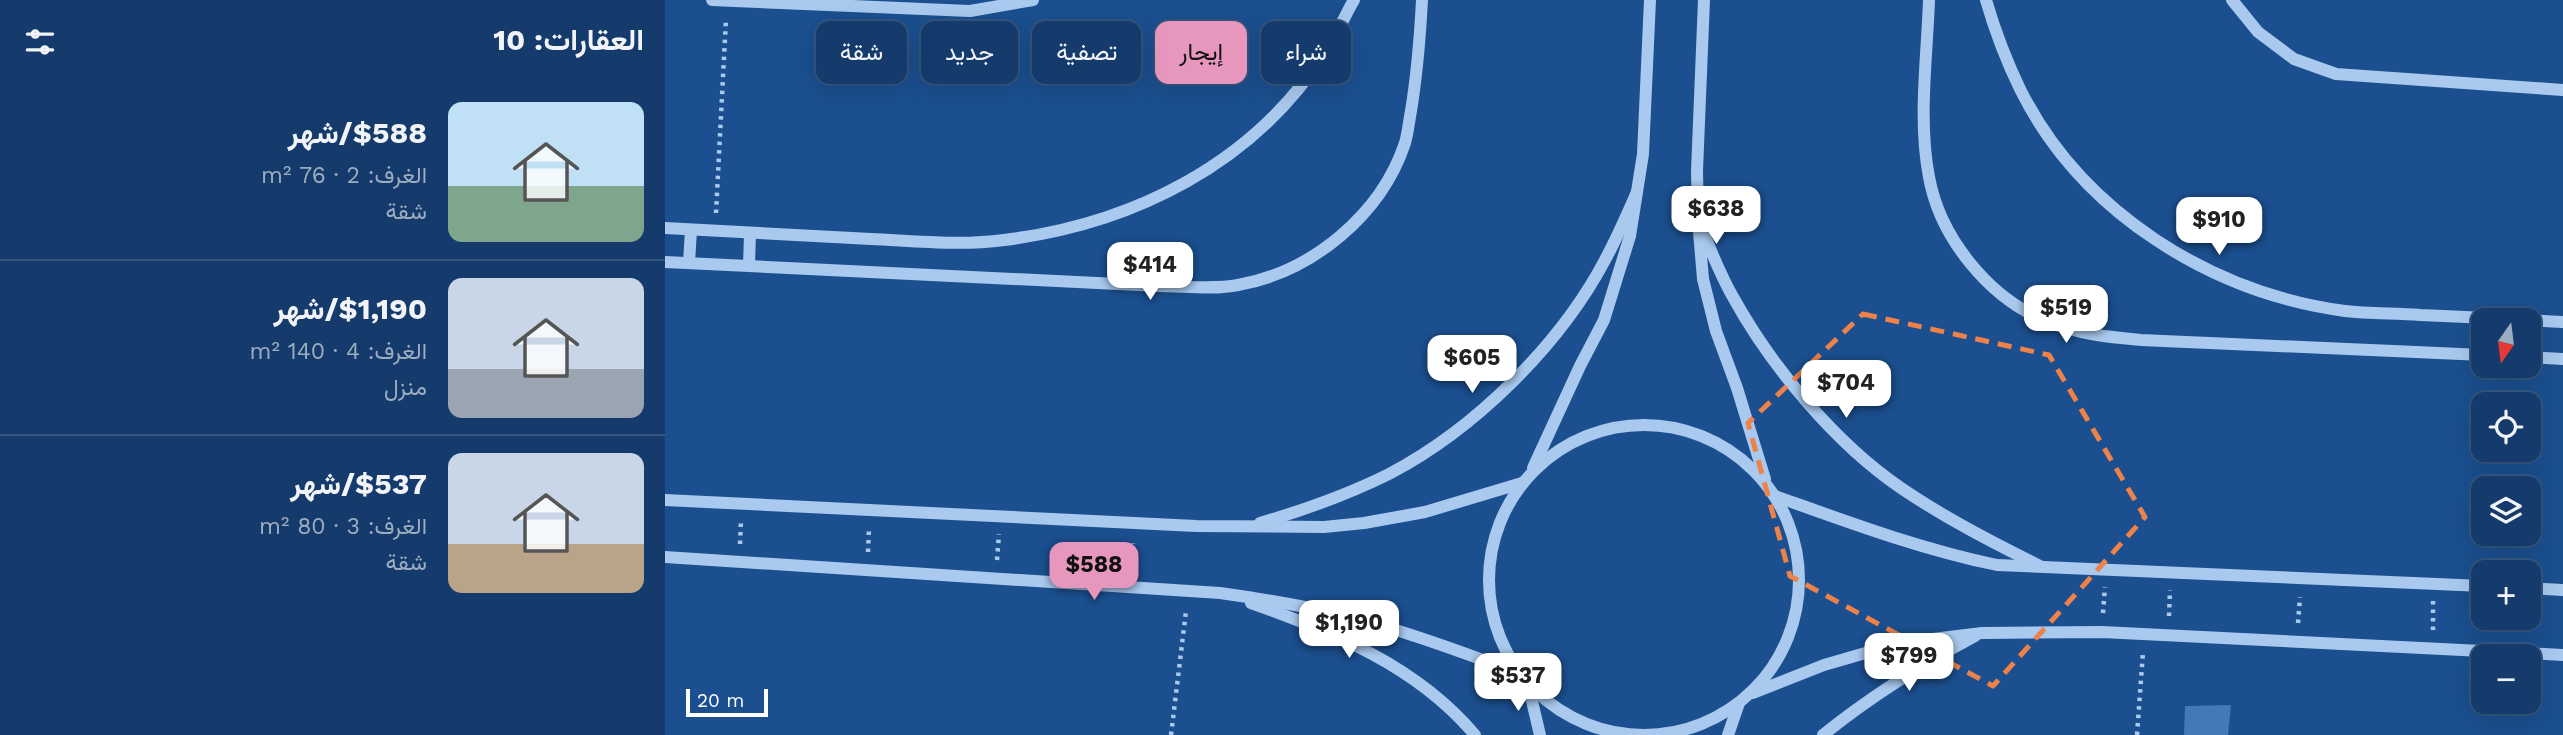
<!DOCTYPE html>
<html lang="ar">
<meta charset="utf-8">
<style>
:root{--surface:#143b6b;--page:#214673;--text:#f1f3f6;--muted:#9dadc1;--line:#33557e;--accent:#e797bd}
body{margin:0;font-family:"Work Sans",Vazirmatn,sans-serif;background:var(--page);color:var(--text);direction:rtl;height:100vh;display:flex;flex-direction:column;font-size:26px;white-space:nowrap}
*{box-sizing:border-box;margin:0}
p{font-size:23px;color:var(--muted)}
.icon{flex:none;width:38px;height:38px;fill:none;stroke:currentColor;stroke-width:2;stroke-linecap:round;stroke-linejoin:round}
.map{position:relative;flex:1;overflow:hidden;direction:ltr}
.sheet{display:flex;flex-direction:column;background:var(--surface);width:665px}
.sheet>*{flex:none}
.hud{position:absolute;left:21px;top:21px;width:665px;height:63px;direction:rtl;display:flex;gap:14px}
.needle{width:46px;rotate:194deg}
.controls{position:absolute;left:1806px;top:308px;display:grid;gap:14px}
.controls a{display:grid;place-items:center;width:70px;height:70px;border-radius:14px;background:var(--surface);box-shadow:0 7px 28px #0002,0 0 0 2px var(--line);font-size:35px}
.scale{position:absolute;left:21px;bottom:18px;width:82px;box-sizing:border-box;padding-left:7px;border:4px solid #fff;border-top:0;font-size:19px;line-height:24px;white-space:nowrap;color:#fff;-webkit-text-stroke:5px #1b4f8f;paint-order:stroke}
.price{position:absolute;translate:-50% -60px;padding:0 16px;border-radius:14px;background:#fff;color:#222;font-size:23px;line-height:46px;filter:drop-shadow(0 2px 4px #0008)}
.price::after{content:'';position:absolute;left:50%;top:42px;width:21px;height:16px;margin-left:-10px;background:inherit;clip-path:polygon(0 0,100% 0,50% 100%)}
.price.on{background:var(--accent);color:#111}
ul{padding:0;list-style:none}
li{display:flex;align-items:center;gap:21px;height:175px;padding:0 21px}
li+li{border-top:2px solid var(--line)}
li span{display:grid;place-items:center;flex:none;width:196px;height:140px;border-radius:14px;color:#555}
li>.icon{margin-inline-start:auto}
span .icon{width:84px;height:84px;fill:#fffc;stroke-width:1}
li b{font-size:30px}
h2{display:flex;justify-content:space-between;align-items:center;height:84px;padding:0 21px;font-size:30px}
.tag{padding:0 24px;border-radius:14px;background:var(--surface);box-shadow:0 7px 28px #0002,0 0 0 2px var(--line);font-size:24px;line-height:63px}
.tag.on{background:var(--accent);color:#111}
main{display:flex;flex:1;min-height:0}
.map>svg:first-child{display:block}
.building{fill:#4478b7}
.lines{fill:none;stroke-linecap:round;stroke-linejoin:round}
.path{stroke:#a9c9ee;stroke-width:4.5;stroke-dasharray:3.5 5;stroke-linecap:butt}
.minor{stroke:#a9c9ee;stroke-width:12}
.marked{fill:none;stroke:#ee8249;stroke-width:5;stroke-dasharray:14 9;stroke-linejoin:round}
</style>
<main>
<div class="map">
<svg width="1898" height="735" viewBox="0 0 1898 735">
<rect width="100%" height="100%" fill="#1b4f8f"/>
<!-- building -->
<path class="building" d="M1566 705 1563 735H1519L1520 706Z"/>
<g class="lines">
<!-- path -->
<g class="path">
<path d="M51 213 61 19"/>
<path d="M75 544 76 521"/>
<path d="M203 552 204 529"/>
<path d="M332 560 334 534"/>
<path d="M466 569 468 543"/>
<path d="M1768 601V630"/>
<path d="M1438 613 1440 587"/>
<path d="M1504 616 1505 590"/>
<path d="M1633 623 1635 597"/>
<path d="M506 735 521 611"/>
<path d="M1472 735 1478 652"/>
</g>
<!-- minor -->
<g class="minor">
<path d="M47 0 305 11 368 0"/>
<path d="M1039 0 1032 171 1033 220 1038 279 1051 331 1072 388 1100 479"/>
<path d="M1264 0C1262 58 1253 120 1264 177 1275 238 1324 298 1381 321 1412 334 1443 337 1476 340L1818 355"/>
<path d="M1321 0C1330 31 1341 60 1355 89 1416 212 1546 293 1680 311 1705 314 1730 313 1755 315 1802 317 1850 319 1898 322"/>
<path d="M1567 0 1593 32 1629 59 1671 74 1898 90"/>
<path d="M1033 220C1044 245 1054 273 1068 297 1106 366 1170 443 1236 488 1280 518 1327 542 1375 566"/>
<path d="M0 228C69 232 138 235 206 239 250 241 295 246 339 240 468 224 589 164 661 51 672 35 679 17 689 0"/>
<path d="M0 262 493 286C519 286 548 290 573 285 647 272 716 215 740 143 743 133 744 121 746 111 752 74 755 38 757 0"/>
<path d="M24 263 26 230"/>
<path d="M84 266 85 233"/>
<path d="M1864 357 1898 359"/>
<circle cx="979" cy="580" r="155"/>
<path d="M868 468 915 366 939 320 965 236 978 154 985 0"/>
<path d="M1110 496C1183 522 1255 549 1332 565L1818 586"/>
<path d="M0 500 531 526 659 527 699 523 760 512 857 483"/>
<path d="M595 523C639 510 682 495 724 474 810 429 895 345 940 260 952 238 962 215 972 192"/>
<path d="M0 557 555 593C598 599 640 606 682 616 741 631 798 652 855 674"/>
<path d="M1864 588 1898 590"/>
<path d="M586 603C668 632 752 666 810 735"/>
<path d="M863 684 875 735"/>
<path d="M1088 693 1159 665 1235 643 1317 633 1437 632 1898 655"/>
<path d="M1063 735 1074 703"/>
<path d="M1158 735C1206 696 1256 665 1310 636"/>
</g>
</g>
<!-- marked area -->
<path class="marked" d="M1198 314 1384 355 1480 517 1328 686 1125 576 1083 423Z"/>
</svg>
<div class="controls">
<a><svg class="needle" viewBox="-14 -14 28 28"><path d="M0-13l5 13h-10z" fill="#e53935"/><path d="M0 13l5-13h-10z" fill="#9dadc1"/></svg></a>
<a><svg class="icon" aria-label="locate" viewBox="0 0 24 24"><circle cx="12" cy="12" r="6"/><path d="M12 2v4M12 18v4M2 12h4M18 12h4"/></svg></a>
<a><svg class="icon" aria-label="layers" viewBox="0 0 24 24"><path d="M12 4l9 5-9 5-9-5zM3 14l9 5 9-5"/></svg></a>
<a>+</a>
<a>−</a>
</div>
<div class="scale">20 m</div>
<b class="price" style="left:1051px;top:246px">$638</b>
<b class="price" style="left:1554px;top:257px">$910</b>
<b class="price" style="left:485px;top:302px">$414</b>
<b class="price" style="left:1401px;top:345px">$519</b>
<b class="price" style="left:807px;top:395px">$605</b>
<b class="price" style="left:1181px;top:420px">$704</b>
<b class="price on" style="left:429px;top:602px">$588</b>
<b class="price" style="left:684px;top:660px">$1,190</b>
<b class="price" style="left:1244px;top:693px">$799</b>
<b class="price" style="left:853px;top:713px">$537</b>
<div class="hud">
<a class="tag">شراء</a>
<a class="tag on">إيجار</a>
<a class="tag">تصفية</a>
<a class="tag">جديد</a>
<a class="tag">شقة</a>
</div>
</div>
<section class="sheet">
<h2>العقارات: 10<svg class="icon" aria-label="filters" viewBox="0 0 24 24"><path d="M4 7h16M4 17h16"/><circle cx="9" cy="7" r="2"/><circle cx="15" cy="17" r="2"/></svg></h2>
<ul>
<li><span style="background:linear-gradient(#bfe0f5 60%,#7fa58c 0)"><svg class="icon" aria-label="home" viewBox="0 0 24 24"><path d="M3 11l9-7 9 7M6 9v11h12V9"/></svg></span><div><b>$588/شهر</b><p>الغرف: 2 · 76 m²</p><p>شقة</p></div></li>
<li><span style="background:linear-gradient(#c9d6e8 65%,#9aa5b1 0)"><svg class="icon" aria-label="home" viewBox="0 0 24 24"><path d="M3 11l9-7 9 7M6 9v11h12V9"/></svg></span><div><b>$1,190/شهر</b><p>الغرف: 4 · 140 m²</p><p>منزل</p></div></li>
<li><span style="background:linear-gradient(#c9d6e8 65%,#b9a48a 0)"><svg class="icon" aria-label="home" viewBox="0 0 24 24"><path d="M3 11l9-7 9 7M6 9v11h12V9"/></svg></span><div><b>$537/شهر</b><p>الغرف: 3 · 80 m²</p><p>شقة</p></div></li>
</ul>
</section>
</main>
